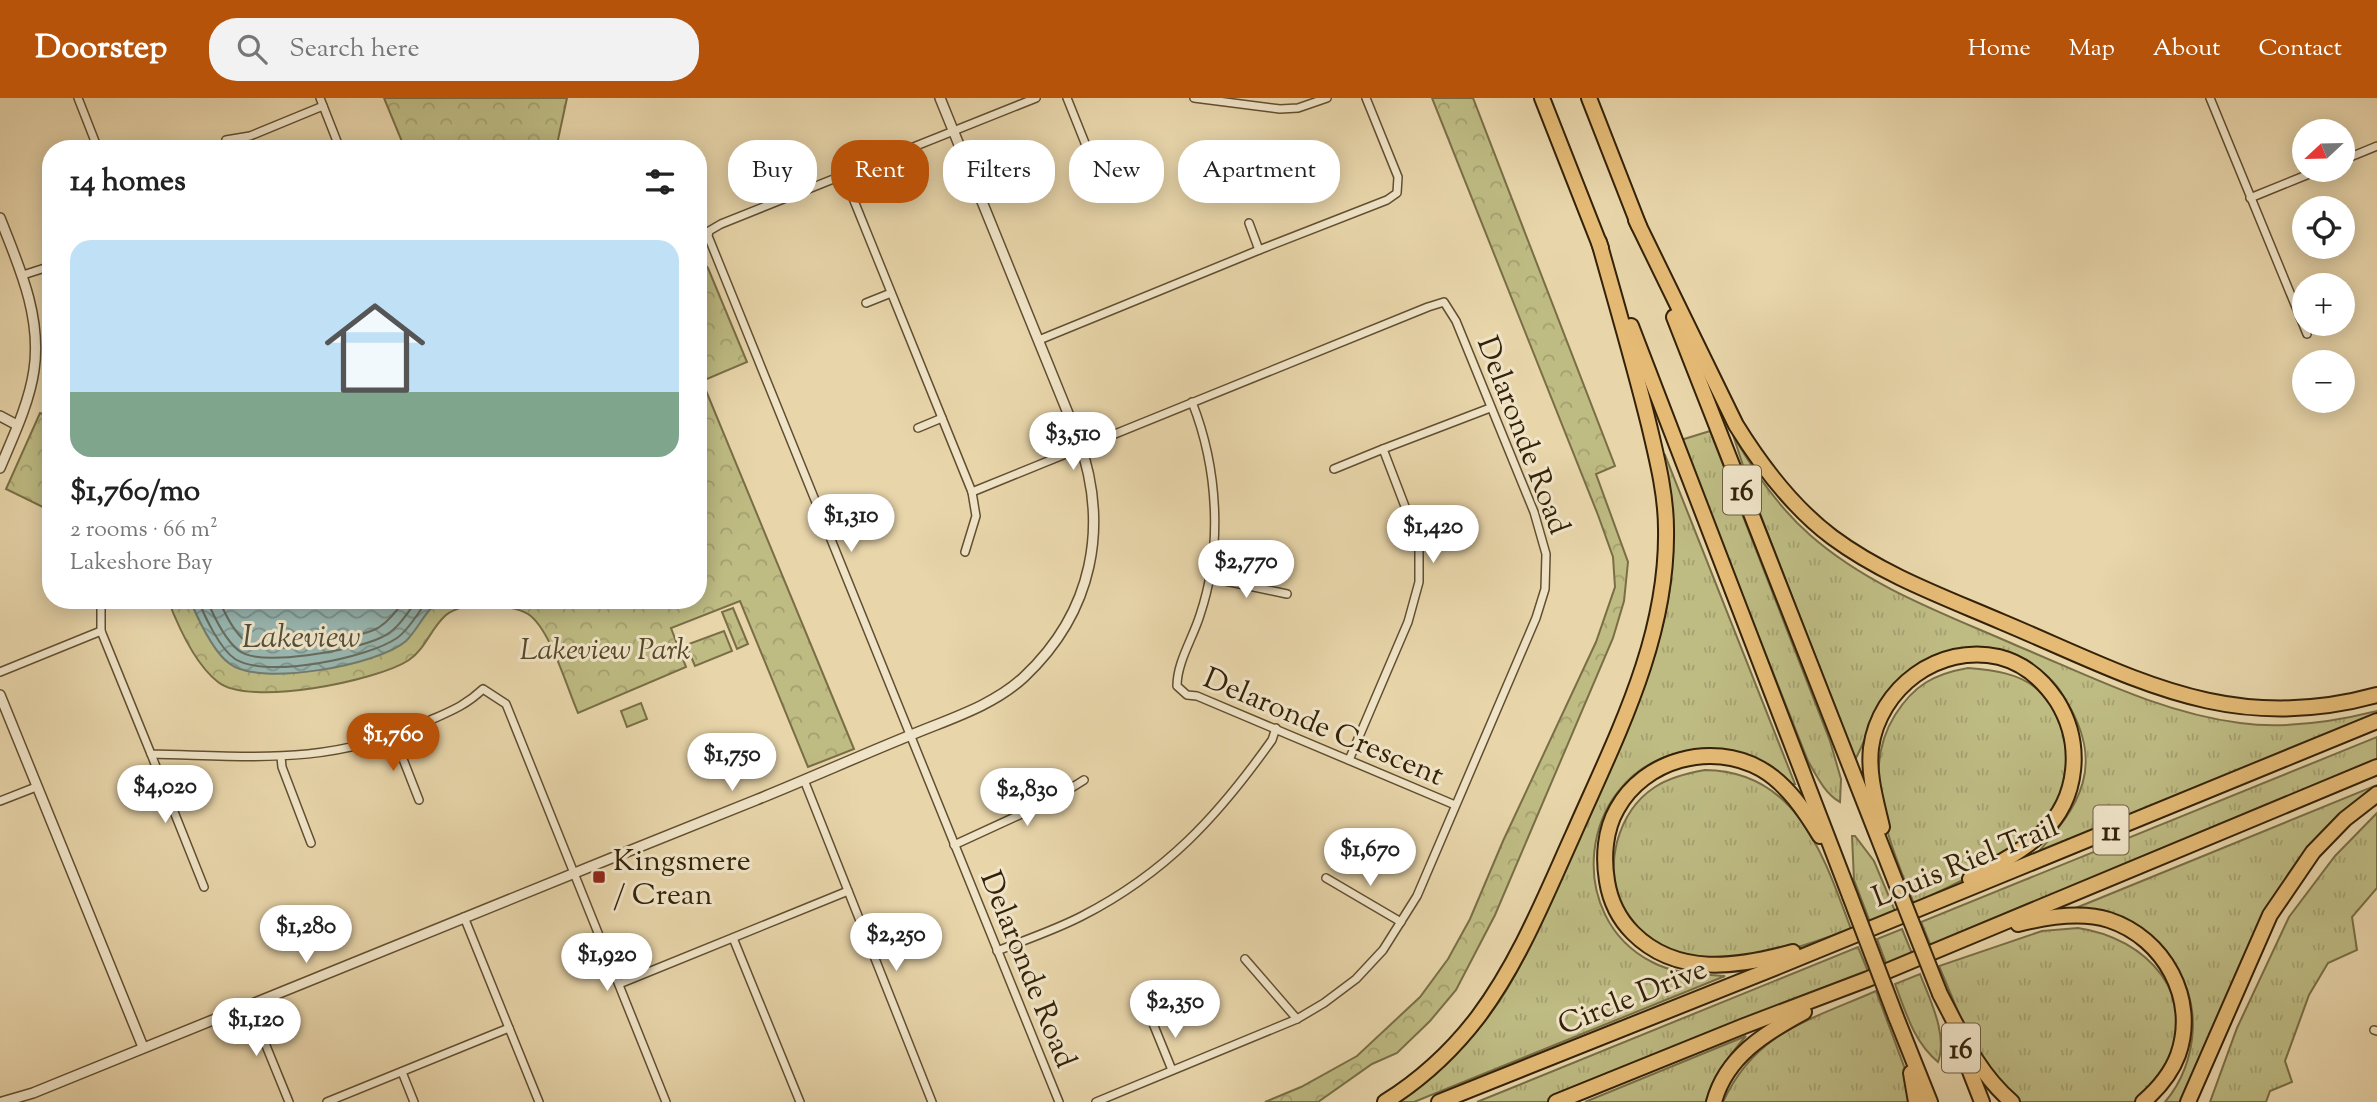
<!DOCTYPE html>
<meta charset="utf-8">
<style>
:root{--surface:#fff;--page:#f2f2f2;--text:#222;--muted:#767676;--accent:#b45309}
body{margin:0;font-family:"Sorts Mill Goudy",serif;background:var(--page);color:var(--text);height:100vh;display:flex;flex-direction:column;font-size:26px;white-space:nowrap}
*{box-sizing:border-box;margin:0}
p{font-size:23px;color:var(--muted)}
.icon{flex:none;width:38px;height:38px;fill:none;stroke:currentColor;stroke-width:2;stroke-linecap:round;stroke-linejoin:round}
.map{position:relative;flex:1;overflow:hidden}
.sheet{position:absolute;left:42px;top:42px;width:665px;height:469px;display:flex;flex-direction:column;background:var(--surface);border-radius:28px;box-shadow:0 4px 18px #0003}
.sheet>*{flex:none}
.banner{position:absolute;left:728px;top:42px;width:665px;height:63px;display:flex;gap:14px}
.needle{width:46px;rotate:248deg}
.buttons{position:absolute;left:2292px;top:21px;display:grid;gap:14px}
.buttons a{display:grid;place-items:center;width:63px;height:63px;border-radius:50%;background:var(--surface);box-shadow:0 4px 18px #0003;font-size:35px}
.price{position:absolute;translate:-50% -60px;padding:0 16px;border-radius:24px;background:#fff;color:#222;font-size:23px;line-height:46px;filter:drop-shadow(0 2px 4px #0008)}
.price::after{content:'';position:absolute;left:50%;top:42px;width:21px;height:16px;margin-left:-10px;background:inherit;clip-path:polygon(0 0,100% 0,50% 100%)}
.price.active{background:var(--accent);color:#fff}
ul{padding:0;list-style:none}
li{display:grid;align-content:center;gap:14px;height:371px;padding:0 28px}
li span{display:grid;place-items:center;height:217px;border-radius:21px;color:#555}
li>.icon{margin-inline-start:auto}
span .icon{width:126px;height:126px;fill:#fffc;stroke-width:1}
li b{font-size:30px}
h2{display:flex;justify-content:space-between;align-items:center;height:84px;padding:0 28px;font-size:30px}
.pill{padding:0 24px;border-radius:28px;background:var(--surface);box-shadow:0 4px 18px #0003;font-size:24px;line-height:63px}
.pill.active{background:var(--accent);color:#fff}
header{display:flex;align-items:center;gap:42px;box-sizing:border-box;height:98px;padding:0 35px;background:var(--accent);color:#fff}
header strong{font-size:33px}
nav{display:flex;gap:38px;margin-inline-start:auto;font-size:24px}
.search{width:490px;height:63px;background:var(--page);display:flex;align-items:center;gap:18px;box-sizing:border-box;padding:0 24px;border-radius:28px;color:var(--muted);font-size:26px}
.map>svg:first-child{display:block}
.grass{fill:url(#grass-tufts);stroke:#796e46;stroke-width:2}
.park{fill:url(#park-crowns);stroke:#796e46;stroke-width:2}
.pitch{fill:#bebb83;stroke:#796e46;stroke-width:2}
.water{fill:url(#water-waves);stroke:#717b6d;stroke-width:2}
.lines{fill:none;stroke-linecap:round;stroke-linejoin:round}
.shore{stroke:#666c5c;stroke-width:2}
.minor-casing{stroke:#614f30;stroke-width:10}
.tertiary-casing{stroke:#614f30;stroke-width:12}
.motorway-casing{stroke:#342208;stroke-width:18}
.minor{stroke:#f0e4c8;stroke-width:7}
.tertiary{stroke:#f0e4c8;stroke-width:9}
.motorway{stroke:#e4ba75;stroke-width:14}
.motorway-bridge-casing{stroke:#342208;stroke-width:18;stroke-linecap:butt}
.motorway-bridge{stroke:#e4ba75;stroke-width:14}
.poi-dot{fill:#8f2418;stroke:#f0e4c8;stroke-width:2.5}
.labels{text-anchor:middle;stroke-width:6;stroke-linejoin:round;paint-order:stroke}
.shield{fill:#f0e4c8;stroke:#6c5c42;stroke-width:2}
.shield-label{font-size:28px;font-weight:bold;fill:#342208}
.street-label{font-size:30px;fill:#342208;stroke:#f0e4c8}
.park-label{font-size:30px;font-style:italic;fill:#564827;stroke:#f0e4c8}
.poi-label{font-size:30px;fill:#342208;stroke:#f0e4c8;text-anchor:start}
.water-label{font-size:32px;font-style:italic;fill:#524f3b;stroke:#f0e4c8}
</style>
<header>
<strong>Doorstep</strong>
<div class="search"><svg class="icon" aria-label="search" viewBox="0 0 24 24"><circle cx="10" cy="10" r="6"/><path d="M15 15l6 6"/></svg>Search here</div>
<nav><a>Home</a><a>Map</a><a>About</a><a>Contact</a></nav>
</header>
<div class="map">
<svg width="2377" height="1004" viewBox="0 0 2377 1004">
<defs>
<pattern id="grass-tufts" width="24" height="20" patternUnits="userSpaceOnUse" patternTransform="scale(1.75)"><rect width="24" height="20" fill="#bebb83"/><path d="M3 7l-1-3M5 7V3M7 7l1-3M15 17l-1-3M17 17v-4M19 17l1-3" fill="none" stroke="#a4a070"/></pattern>
<pattern id="park-crowns" width="20" height="18" patternUnits="userSpaceOnUse" patternTransform="scale(1.75)"><rect width="20" height="18" fill="#bebb83"/><path d="M2 6a3 3 0 1 1 6 0M12 15a3 3 0 1 1 6 0" fill="none" stroke="#a4a070"/></pattern>
<pattern id="water-waves" width="16" height="10" patternUnits="userSpaceOnUse" patternTransform="scale(1.75)"><rect width="16" height="10" fill="#99b7b1"/><path d="M0 5q4-4 8 0t8 0" fill="none" stroke="#7e948e"/></pattern>
</defs>
<rect width="100%" height="100%" fill="#e8d5aa"/>
<filter id="stains"><feTurbulence type="fractalNoise" baseFrequency=".00286" numOctaves="4"/><feColorMatrix values="0 0 0 0 .2 0 0 0 0 .09 0 0 0 0 .02 0 0 0 .5 -.17"/></filter>
<radialGradient id="worn" r=".72"><stop offset=".6" stop-color="#630" stop-opacity="0"/><stop offset="1" stop-color="#630" stop-opacity=".3"/></radialGradient>
<!-- grass -->
<g class="grass">
<path d="M1710 333 1830 643 1841 681 1840 704C1825 696 1816 677 1808 663L1681 342Z"/>
<path d="M1733 337C1754 374 1778 409 1810 437 1870 490 1948 517 2020 549 2092 579 2162 615 2240 625 2285 631 2333 624 2377 613V620L2033 760C2081 707 2107 667 2064 599 2057 586 2040 568 2025 565 2009 562 1992 563 1977 563 1947 561 1931 556 1906 575 1878 596 1871 632 1855 662L1751 392Z"/>
<path d="M1665 357 1795 686H1788C1768 676 1743 659 1721 653 1706 648 1689 652 1674 656 1579 683 1564 819 1652 864 1674 876 1700 876 1725 878L1414 1004H1400C1437 975 1474 942 1500 902 1530 857 1549 803 1571 754 1607 675 1656 581 1669 496 1676 449 1670 404 1662 358Z"/>
<path d="M1968 570C1992 572 2020 575 2038 592 2075 626 2077 686 2045 724 2011 763 1959 783 1914 806 1891 747 1858 676 1895 617 1914 587 1934 576 1968 570Z"/>
<path d="M2377 639V668L1932 851 1921 824Z"/>
<path d="M1705 672C1798 673 1824 759 1851 831 1814 844 1756 866 1717 863 1651 859 1600 814 1617 744 1623 722 1635 702 1655 689 1670 679 1688 675 1705 672Z"/>
<path d="M2377 687V696L2293 777 2184 1004H2165C2199 964 2204 899 2168 859 2163 853 2157 843 2149 840 2126 829 2091 822 2066 814Z"/>
<path d="M2377 715V790L2352 819 2357 852 2328 865 2309 897 2285 963 2292 984 2270 993 2266 1004H2210L2237 930 2289 819 2335 758Z"/>
<path d="M1852 738H1855L1874 763 1895 813 1870 824 1854 782Z"/>
<path d="M2078 830C2147 840 2201 898 2168 970 2162 982 2149 994 2141 1004H2016L1970 942 1939 868 2042 833Z"/>
<path d="M1902 831 1913 858 1887 868 1877 841Z"/>
<path d="M1858 849 1869 876 1548 1004H1477Z"/>
<path d="M1920 876C1930 902 1948 937 1938 964 1914 944 1906 915 1895 886Z"/>
<path d="M1876 893 1908 979 1912 1004H1723C1755 934 1810 922 1876 893Z"/>
<path d="M1746 938C1728 959 1714 977 1706 1004H1585Z"/>
</g>
<!-- park -->
<g class="park">
<path d="M384 0H567L556 51H405Z"/>
<path d="M1432 0H1473L1615 368 1596 376 1628 464 1624 503 1613 540 1495 817 1456 892 1430 923 1397 955 1372 966 1318 1004H1265L1301 989 1357 958 1420 899 1448 861 1470 821 1503 743 1596 544 1615 489 1613 459 1598 417Z"/>
<path d="M698 159 708 170 747 264 702 283 854 651 808 669 740 503 671 530 686 569 578 615C567 590 550 530 528 516 516 509 500 508 487 507 475 506 456 509 446 517 431 530 426 550 409 562 377 583 249 609 218 584 196 567 178 528 168 502H698Z"/>
<path d="M40 315 51 320V413L6 391Z"/>
<path d="M733 510 748 546 737 551 722 514Z"/>
<path d="M724 533 732 553 695 568 686 547Z"/>
</g>
<!-- pitch -->
<path class="pitch" d="M641 605 647 621 627 629 621 613Z"/>
<!-- water -->
<path class="water" d="M190 502H441C425 512 419 530 406 543 379 567 260 589 230 566 213 554 198 521 190 502Z"/>
<g class="lines">
<!-- shore -->
<g class="shore">
<path d="M198 502C205 519 220 551 235 561 266 581 368 560 397 540 410 531 418 514 428 502"/>
<path d="M207 502C214 519 225 541 238 552 259 570 355 552 380 540 397 533 406 517 417 502"/>
<path d="M219 502C225 516 236 539 250 546 271 557 357 541 378 530 389 523 397 513 404 502"/>
</g>
<defs>
<g id="minor">
<path d="M78 0 98 51"/>
<path d="M320 0 340 51"/>
<path d="M1036 0 721 126 709 133 708 138 1059 1004"/>
<path d="M1067 0 1101 85"/>
<path d="M1194 0 1280 11 1298 10 1327 0"/>
<path d="M2210 0 2307 236"/>
<path d="M226 42 250 38 323 8"/>
<path d="M2343 62 2377 48"/>
<path d="M844 78 972 394 1428 209 1444 204 1456 223 1534 414 1546 456 1545 491 1536 520 1417 798 1383 852 1356 881 1324 905 1297 921 1096 1004"/>
<path d="M2250 100 2319 72"/>
<path d="M1249 125 1259 152"/>
<path d="M23 177 51 168"/>
<path d="M866 205 891 195"/>
<path d="M1039 242 1259 152 1387 102 1397 95 1398 79 1366 0"/>
<path d="M1192 304C1218 370 1223 449 1200 517 1193 540 1177 564 1177 588L1187 597 1197 598 1455 707"/>
<path d="M918 330 942 320"/>
<path d="M1334 371 1383 351"/>
<path d="M965 454 976 418 972 394"/>
<path d="M1211 480 1287 496"/>
<path d="M101 510V533"/>
<path d="M0 574 101 533 151 656C253 658 327 668 424 625 448 614 464 609 483 591L506 606 666 1004"/>
<path d="M394 638 419 702"/>
<path d="M151 656 204 789"/>
<path d="M281 659 282 669 311 745"/>
<path d="M1349 662 1408 524 1419 484V445L1383 351 1490 310"/>
<path d="M804 682 932 1004"/>
<path d="M0 703 36 689"/>
<path d="M954 747 1052 702 1084 682"/>
<path d="M1326 780 1401 824"/>
<path d="M464 819 539 1004"/>
<path d="M733 840 800 1004"/>
<path d="M997 853C1025 842 1055 832 1082 818 1166 775 1218 718 1272 642L1276 630"/>
<path d="M1245 861 1297 921"/>
<path d="M619 886 848 793"/>
<path d="M249 906 289 1004"/>
<path d="M1152 923 1172 972"/>
<path d="M2374 932 2377 933"/>
<path d="M402 974 414 1004"/>
<path d="M327 1004 509 930"/>
</g>
<g id="tertiary">
<path d="M0 120C19 168 42 219 34 272 29 306 13 339 0 370"/>
<path d="M0 318 17 327"/>
<path d="M0 597 143 949"/>
<path d="M2 1004 33 995C274 895 515 799 756 702 808 681 859 658 911 637 949 621 993 608 1024 579 1093 514 1110 428 1078 340L940 0"/>
</g>
<g id="motorway">
<path d="M1542 0 1601 150"/>
<path d="M1589 0 1639 128"/>
<path d="M1636 122 1736 327C1762 369 1792 409 1832 439 1883 477 1944 499 2002 524 2133 579 2229 638 2377 597"/>
<path d="M1674 219 1896 785"/>
<path d="M1631 228 1850 798"/>
<path d="M1882 729C1876 703 1868 677 1871 650 1879 590 1939 545 1999 559 2023 565 2043 582 2057 603 2083 645 2079 700 2042 735 2021 754 1996 767 1970 781"/>
<path d="M2018 826C2046 819 2081 813 2109 822 2164 840 2198 901 2178 957 2171 976 2158 991 2143 1004"/>
<path d="M1793 854C1738 869 1677 879 1633 835 1619 821 1610 802 1607 783 1603 759 1605 732 1617 711 1644 662 1711 643 1761 671 1787 686 1805 713 1820 738"/>
<path d="M1940 896C1961 936 1978 975 2012 1004"/>
<path d="M1896 919 1930 1004"/>
<path d="M1962 953 1982 1004"/>
<path d="M1911 975 1916 1004"/>
<path d="M1385 1004C1422 981 1452 953 1478 919 1519 864 1545 799 1573 737 1616 639 1668 541 1666 431 1666 396 1657 361 1649 327 1634 266 1616 205 1599 144"/>
<path d="M1439 1004 1777 869 2377 623"/>
<path d="M1556 1004 1744 928 1868 881 2377 669"/>
<path d="M1714 1004C1726 959 1765 935 1804 914"/>
<path d="M2188 1004 2270 817 2313 754 2345 721 2377 696"/>
</g>
</defs>
<!-- minor casing -->
<use href="#minor" class="minor-casing"/>
<!-- tertiary casing -->
<use href="#tertiary" class="tertiary-casing"/>
<!-- motorway casing -->
<use href="#motorway" class="motorway-casing"/>
<!-- minor -->
<use href="#minor" class="minor"/>
<!-- tertiary -->
<use href="#tertiary" class="tertiary"/>
<!-- motorway -->
<use href="#motorway" class="motorway"/>
<defs>
<g id="motorway-bridge">
<path d="M1896 785 1940 896"/>
<path d="M1850 798 1896 919"/>
</g>
</defs>
<!-- motorway-bridge casing -->
<use href="#motorway-bridge" class="motorway-bridge-casing"/>
<!-- motorway-bridge -->
<use href="#motorway-bridge" class="motorway-bridge"/>
</g>
<!-- markers -->
<rect class="poi-dot" x="592" y="772" width="14" height="14" rx="3.5"/>
<g class="labels">
<!-- shield labels -->
<g class="shield">
<rect x="1723" y="367.5" width="38" height="49" rx="5"/>
<rect x="2093.5" y="707.5" width="35" height="49" rx="5"/>
<rect x="1942" y="925.5" width="38" height="49" rx="5"/>
</g>
<g class="shield-label">
<text x="1742" y="402">16</text>
<text x="2111" y="742">11</text>
<text x="1961" y="960">16</text>
</g>
<!-- street labels -->
<g class="street-label">
<text transform="translate(1524 337) rotate(69)" y="10">Delaronde Road</text>
<text transform="translate(1324 628) rotate(23)" y="10">Delaronde Crescent</text>
<text transform="translate(1965 763) rotate(-22)" y="10">Louis Riel Trail</text>
<text transform="translate(1029 871) rotate(68)" y="10">Delaronde Road</text>
<text transform="translate(1632 898) rotate(-22)" y="10">Circle Drive</text>
</g>
<!-- park labels -->
<g class="park-label">
<text x="605" y="561">Lakeview Park</text>
</g>
<!-- poi labels -->
<g class="poi-label">
<text x="613" y="772">Kingsmere<tspan x="613" dy="34">/ Crean</tspan></text>
</g>
<!-- water labels -->
<g class="water-label">
<text x="301" y="549">Lakeview</text>
</g>
</g>
<rect width="100%" height="100%" filter="url(#stains)"/>
<rect width="100%" height="100%" fill="url(#worn)"/>
</svg>
<div class="buttons">
<a><svg class="needle" viewBox="-14 -14 28 28"><path d="M0-13l5 13h-10z" fill="#e53935"/><path d="M0 13l5-13h-10z" fill="#767676"/></svg></a>
<a><svg class="icon" aria-label="locate" viewBox="0 0 24 24"><circle cx="12" cy="12" r="6"/><path d="M12 2v4M12 18v4M2 12h4M18 12h4"/></svg></a>
<a>+</a>
<a>−</a>
</div>
<b class="price" style="left:1073px;top:374px">$3,510</b>
<b class="price" style="left:851px;top:456px">$1,310</b>
<b class="price" style="left:1433px;top:467px">$1,420</b>
<b class="price" style="left:1246px;top:502px">$2,770</b>
<b class="price active" style="left:393px;top:675px">$1,760</b>
<b class="price" style="left:732px;top:695px">$1,750</b>
<b class="price" style="left:165px;top:727px">$4,020</b>
<b class="price" style="left:1027px;top:730px">$2,830</b>
<b class="price" style="left:1370px;top:790px">$1,670</b>
<b class="price" style="left:306px;top:867px">$1,280</b>
<b class="price" style="left:896px;top:875px">$2,250</b>
<b class="price" style="left:607px;top:895px">$1,920</b>
<b class="price" style="left:1175px;top:942px">$2,350</b>
<b class="price" style="left:256px;top:960px">$1,120</b>
<div class="banner">
<a class="pill">Buy</a>
<a class="pill active">Rent</a>
<a class="pill">Filters</a>
<a class="pill">New</a>
<a class="pill">Apartment</a>
</div>
<section class="sheet">
<h2>14 homes<svg class="icon" aria-label="filters" viewBox="0 0 24 24"><path d="M4 7h16M4 17h16"/><circle cx="9" cy="7" r="2"/><circle cx="15" cy="17" r="2"/></svg></h2>
<ul>
<li><span style="background:linear-gradient(#bfe0f5 70%,#7fa58c 0)"><svg class="icon" aria-label="home" viewBox="0 0 24 24"><path d="M3 11l9-7 9 7M6 9v11h12V9"/></svg></span><div><b>$1,760/mo</b><p>2 rooms · 66 m²</p><p>Lakeshore Bay</p></div></li>
</ul>
</section>
</div>
